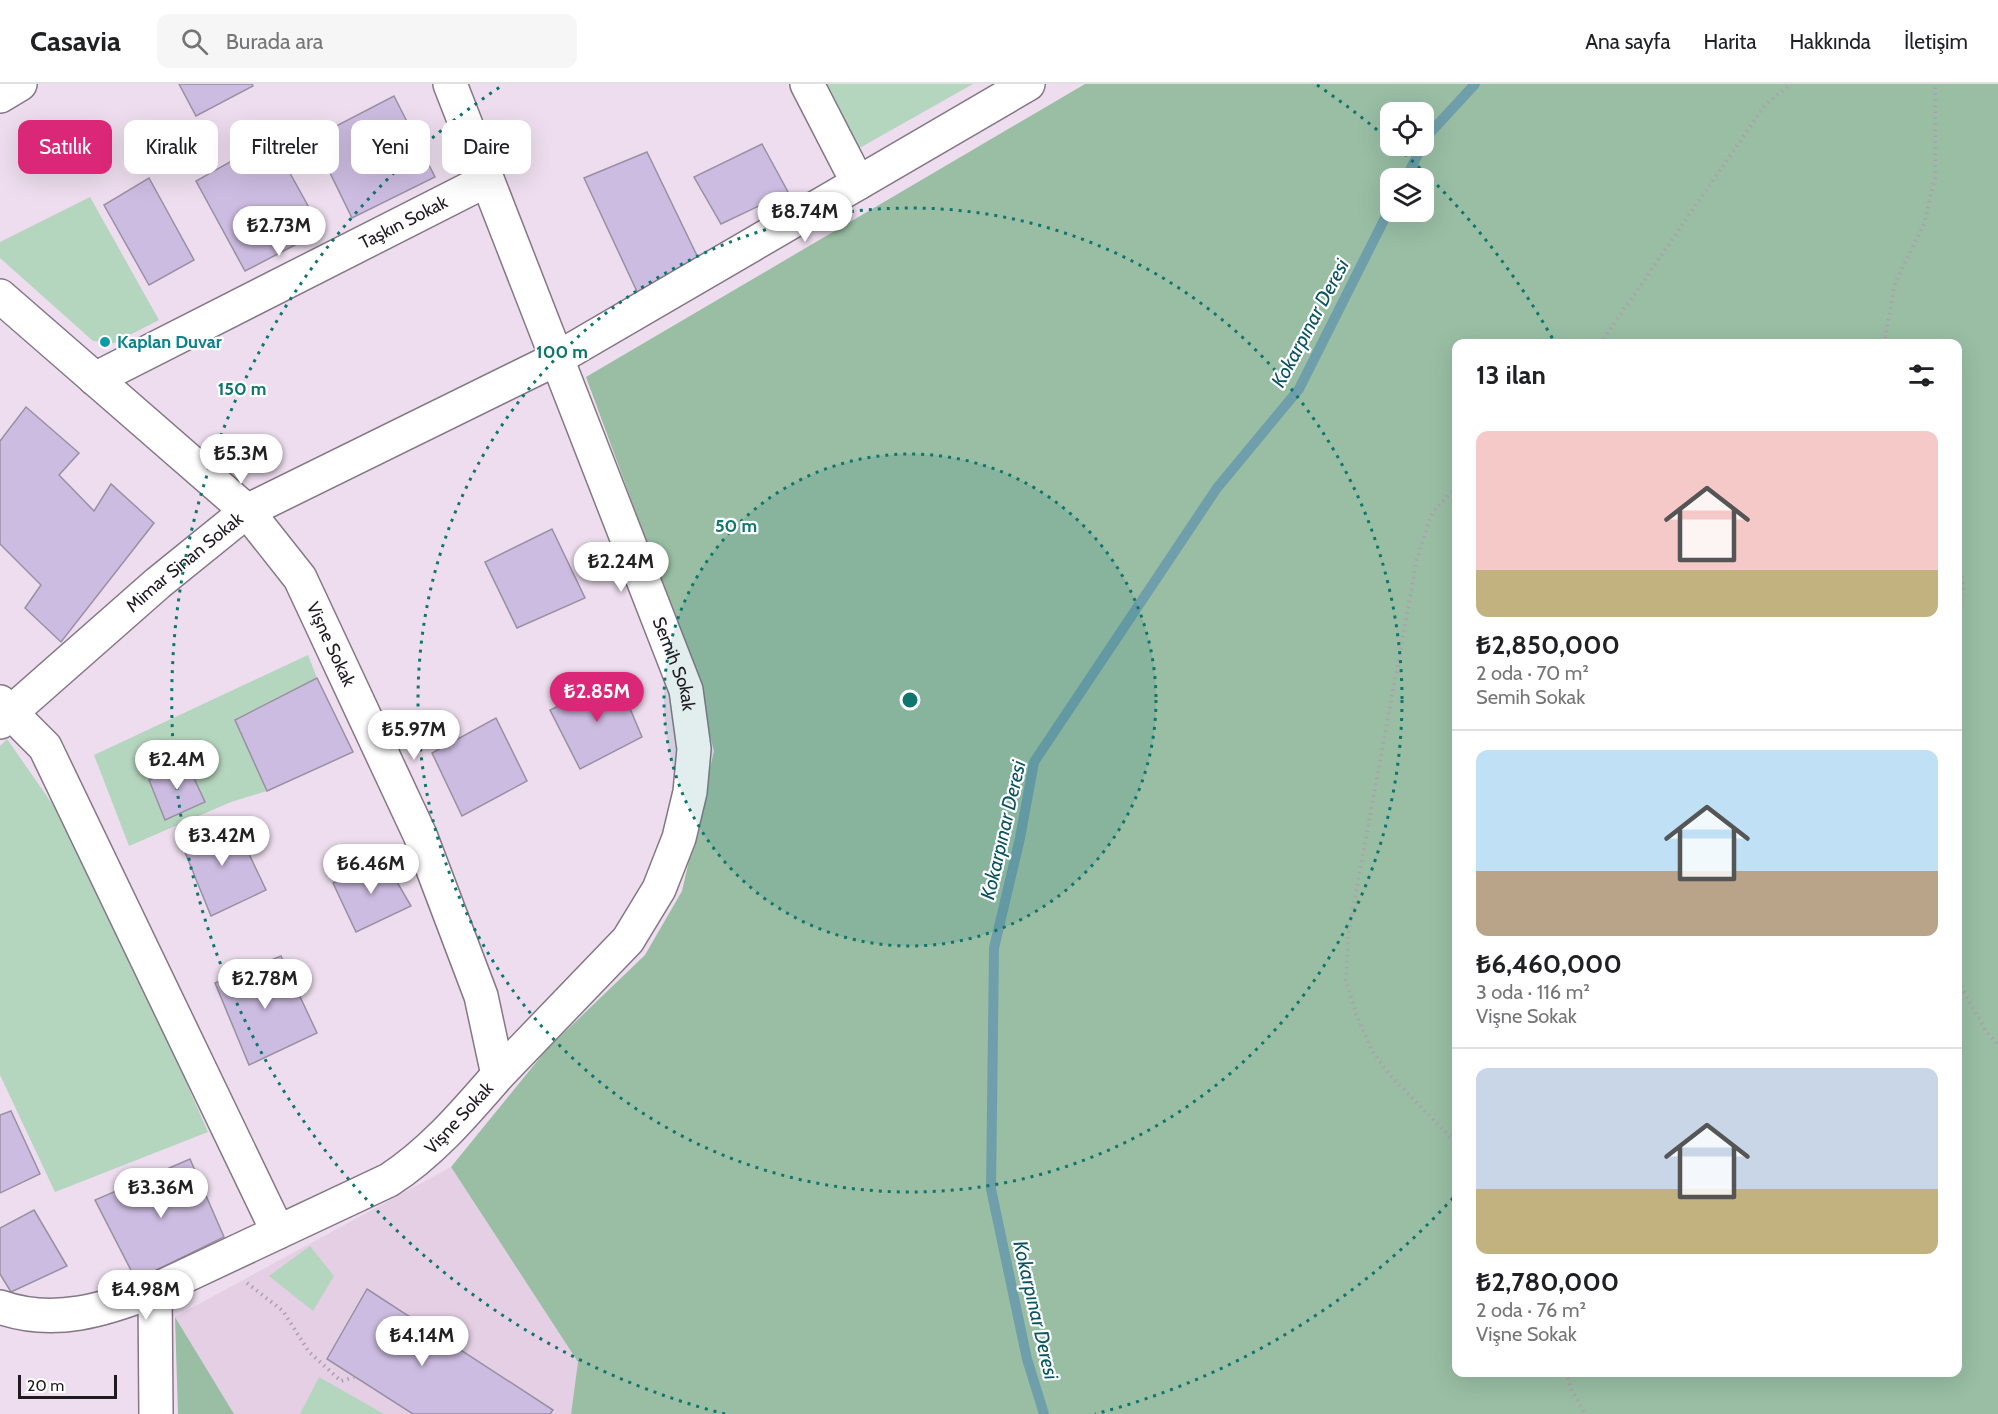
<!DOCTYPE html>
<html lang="tr">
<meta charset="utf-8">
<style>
:root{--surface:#fff;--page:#f6f6f6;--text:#202124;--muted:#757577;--line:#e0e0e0;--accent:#db2777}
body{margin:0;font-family:Cabin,sans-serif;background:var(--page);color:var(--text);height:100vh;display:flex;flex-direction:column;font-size:22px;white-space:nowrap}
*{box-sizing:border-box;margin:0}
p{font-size:20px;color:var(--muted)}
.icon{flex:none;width:33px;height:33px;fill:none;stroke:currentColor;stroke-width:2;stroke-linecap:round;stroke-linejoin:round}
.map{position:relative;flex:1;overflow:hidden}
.panel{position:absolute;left:1452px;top:255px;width:510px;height:1038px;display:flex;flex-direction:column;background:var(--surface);border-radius:12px;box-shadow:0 6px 24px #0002}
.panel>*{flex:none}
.guide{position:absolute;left:18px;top:36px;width:570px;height:54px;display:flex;gap:12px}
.buttons{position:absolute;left:1380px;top:18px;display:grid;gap:12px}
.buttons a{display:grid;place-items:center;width:54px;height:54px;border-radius:12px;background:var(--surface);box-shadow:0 6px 24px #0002;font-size:30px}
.scale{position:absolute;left:18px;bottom:15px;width:99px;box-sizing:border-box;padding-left:6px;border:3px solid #1f1a20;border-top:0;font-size:16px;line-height:21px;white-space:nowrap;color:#1f1a20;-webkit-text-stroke:4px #fff;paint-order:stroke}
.price{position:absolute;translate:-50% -51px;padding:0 14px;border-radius:21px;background:#fff;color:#222;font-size:20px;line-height:39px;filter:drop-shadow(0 2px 3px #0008)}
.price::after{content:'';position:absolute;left:50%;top:36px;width:18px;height:14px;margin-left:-9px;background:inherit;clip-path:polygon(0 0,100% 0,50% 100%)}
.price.selected{background:var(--accent);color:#fff}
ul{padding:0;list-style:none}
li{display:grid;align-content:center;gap:12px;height:318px;padding:0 24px}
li+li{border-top:2px solid var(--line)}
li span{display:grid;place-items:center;height:186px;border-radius:12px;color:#555}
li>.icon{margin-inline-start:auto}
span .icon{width:108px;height:108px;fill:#fffc;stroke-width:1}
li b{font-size:26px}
h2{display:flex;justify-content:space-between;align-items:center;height:72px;padding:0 24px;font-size:26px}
.tag{padding:0 21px;border-radius:12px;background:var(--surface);box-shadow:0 6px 24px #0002;font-size:21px;line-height:54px}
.tag.selected{background:var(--accent);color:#fff}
header{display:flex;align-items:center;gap:36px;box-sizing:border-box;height:84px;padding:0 30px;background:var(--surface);border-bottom:2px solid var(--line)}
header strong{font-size:28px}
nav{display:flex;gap:33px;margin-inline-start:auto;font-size:21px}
.search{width:420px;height:54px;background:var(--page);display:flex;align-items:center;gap:15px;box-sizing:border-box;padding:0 21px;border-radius:12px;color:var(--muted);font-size:22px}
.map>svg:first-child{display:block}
.built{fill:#e4cfe5}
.green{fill:#b5d6be}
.forest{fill:#99bea4;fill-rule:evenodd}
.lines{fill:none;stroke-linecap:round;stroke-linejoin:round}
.stream{stroke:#6e9fab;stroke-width:10}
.building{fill:#cdbce1;stroke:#9990a2;stroke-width:1.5}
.street-casing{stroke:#857786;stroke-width:36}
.path{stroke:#ada0ae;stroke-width:4;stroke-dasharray:1.5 4.5;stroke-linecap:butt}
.street{stroke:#fff;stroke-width:33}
.ring{fill:none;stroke:#0f766e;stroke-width:3;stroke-dasharray:3 6}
.culture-dot{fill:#0f9aa8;stroke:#fff;stroke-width:2}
.labels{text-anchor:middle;stroke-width:4.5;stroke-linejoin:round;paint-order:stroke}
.street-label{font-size:18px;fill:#1f1a20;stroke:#fff}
.culture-label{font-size:18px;font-weight:bold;fill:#0d838f;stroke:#fff;text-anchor:start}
.water-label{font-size:20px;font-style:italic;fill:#0a5360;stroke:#fff}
.centre{fill:#0f766e;stroke:#fff;stroke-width:3}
.ring-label{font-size:18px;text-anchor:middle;font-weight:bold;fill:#0f766e;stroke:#fff;stroke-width:4.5;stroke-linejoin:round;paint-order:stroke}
</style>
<header>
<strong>Casavia</strong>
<div class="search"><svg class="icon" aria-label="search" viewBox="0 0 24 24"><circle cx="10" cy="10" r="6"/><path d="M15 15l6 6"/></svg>Burada ara</div>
<nav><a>Ana sayfa</a><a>Harita</a><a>Hakkında</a><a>İletişim</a></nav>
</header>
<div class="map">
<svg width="1998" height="1330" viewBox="0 0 1998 1330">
<rect width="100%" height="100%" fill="#edddee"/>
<!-- built -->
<path class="built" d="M451 1083 578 1278 571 1330H234L175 1233Z"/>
<!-- green -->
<g class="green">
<path d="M824 0H973L856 66Z"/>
<path d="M90 113 159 236 114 259 93 257 0 174V158Z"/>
<path d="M308 571 317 594 235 636 267 707 231 718 129 762 94 671Z"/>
<path d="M7 655 83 764 208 1048 55 1108 0 991V662Z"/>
<path d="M310 1162 334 1192 313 1227 269 1192Z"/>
<path d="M319 1293 384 1330H300Z"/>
</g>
<!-- forest -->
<g class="forest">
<path d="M1085 0H1998V1330H571L578 1278 451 1083 547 965 645 871 682 807 714 667 690 576 586 293ZM1390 28H1424V62H1390ZM1390 94H1424V128H1390ZM1456 260H1958V1288H1456Z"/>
<path d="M175 1233 234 1330H178Z"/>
</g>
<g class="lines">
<!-- stream -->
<g class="stream">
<path d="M1424 59 1428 51 1475 0"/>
<path d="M1406 94 1422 62"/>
<path d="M1044 1330 1027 1275 991 1105 994 864 1020 754 1034 678 1217 404 1299 305 1390 124"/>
</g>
</g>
<!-- building -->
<g class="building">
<path d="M179 0H252L253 2 196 32Z"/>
<path d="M394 12 435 93 352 134 313 54Z"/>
<path d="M271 55 322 147 245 187 196 97Z"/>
<path d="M762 60 788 108 721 140 694 93Z"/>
<path d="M647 68 702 182 640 214 584 94Z"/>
<path d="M149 94 194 176 149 201 104 121Z"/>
<path d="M26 323 79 369 59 391 94 427 111 400 154 439 61 558 25 524 41 501 0 460V357Z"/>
<path d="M552 445 585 514 517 544 485 478Z"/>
<path d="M317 594 353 668 267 707 235 636Z"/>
<path d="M617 594 642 653 580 685 550 626Z"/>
<path d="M496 634 527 697 462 732 432 669Z"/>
<path d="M187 679 205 718 165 736 149 696Z"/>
<path d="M232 734 266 806 211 832 180 756Z"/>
<path d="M383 774 411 822 356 848 333 799Z"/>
<path d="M281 872 317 949 249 981 215 899Z"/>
<path d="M11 1027 40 1090 0 1109V1031Z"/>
<path d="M190 1075 224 1153 136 1196 95 1116Z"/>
<path d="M34 1126 67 1182 11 1208 0 1190V1144Z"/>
<path d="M367 1205 553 1326 550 1330H413L327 1275Z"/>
</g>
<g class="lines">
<defs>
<g id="street">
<path id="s1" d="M450 0 686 606 694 665 690 708 679 754 659 805 628 856 498 991"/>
<path d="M807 0 858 99"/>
<path d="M0 12 20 0"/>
<path id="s2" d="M0 212 247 427 300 494 420 751 481 912 498 991C464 1030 432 1068 389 1096L155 1206C105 1226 54 1242 0 1223"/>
<path id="s3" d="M95 295 487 96"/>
<path d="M0 618 45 663 278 1148"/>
<path id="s4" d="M0 638 158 499 247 427 556 275 1028 0"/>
<path d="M155 1206 156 1330"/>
</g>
</defs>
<!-- street casing -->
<use href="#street" class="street-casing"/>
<!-- path -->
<g class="path">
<path d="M1600 260 1765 21 1791 0"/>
<path d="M1884 260 1895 199 1924 140 1935 94V0"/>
<path d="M1456 403 1432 429 1417 475 1348 852 1346 896 1356 930 1372 966 1388 989 1456 1059"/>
<path d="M1958 481 1963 497 1958 542"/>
<path d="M1958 897 1986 947 1998 961"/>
<path d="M247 1199 283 1227 309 1268 341 1297 354 1293"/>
<path d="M1566 1288 1571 1305 1585 1330"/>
</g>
<!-- street -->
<use href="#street" class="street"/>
</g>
<!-- distance rings -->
<circle cx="910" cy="616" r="246" fill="#0f766e" fill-opacity=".12"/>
<g class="ring">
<circle cx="910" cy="616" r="246"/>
<circle cx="910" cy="616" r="492"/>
<path d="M1453 1114A737 737 0 0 1 1095 1330M725 1330A737 737 0 0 1 503 1M1317 1A737 737 0 0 1 1389 56M1398 64A737 737 0 0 1 1555 259"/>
</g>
<!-- markers -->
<circle class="culture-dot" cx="105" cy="258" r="6"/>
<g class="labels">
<!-- street labels -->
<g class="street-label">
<text dy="6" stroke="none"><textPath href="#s3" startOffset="346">Taşkın Sokak</textPath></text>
<text dy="6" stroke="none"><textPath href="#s4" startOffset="244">Mimar Sinan Sokak</textPath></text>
<text dy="6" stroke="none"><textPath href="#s2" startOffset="486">Vişne Sokak</textPath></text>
<text dy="6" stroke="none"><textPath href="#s1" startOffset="622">Semih Sokak</textPath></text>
<text transform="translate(459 1034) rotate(-47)" y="6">Vişne Sokak</text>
</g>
<!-- culture labels -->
<g class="culture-label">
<text x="117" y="264">Kaplan Duvar</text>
</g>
<!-- water labels -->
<g class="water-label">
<text transform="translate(1310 239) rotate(-62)" y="7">Kokarpınar Deresi</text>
<text transform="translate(1003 746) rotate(-77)" y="7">Kokarpınar Deresi</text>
<text transform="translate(1036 1226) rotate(77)" y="7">Kokarpınar Deresi</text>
</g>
</g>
<circle cx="910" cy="616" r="9" class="centre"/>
<g class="ring-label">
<text x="562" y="274">100 m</text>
<text x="242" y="311">150 m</text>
<text x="736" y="448">50 m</text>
</g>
</svg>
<div class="buttons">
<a><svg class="icon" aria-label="locate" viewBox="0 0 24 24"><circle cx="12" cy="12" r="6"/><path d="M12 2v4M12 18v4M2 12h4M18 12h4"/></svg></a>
<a><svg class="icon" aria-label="layers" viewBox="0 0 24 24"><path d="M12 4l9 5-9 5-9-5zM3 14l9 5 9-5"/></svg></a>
</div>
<div class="scale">20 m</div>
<b class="price" style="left:805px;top:159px">₺8.74M</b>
<b class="price" style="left:279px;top:173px">₺2.73M</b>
<b class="price" style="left:241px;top:401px">₺5.3M</b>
<b class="price" style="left:621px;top:509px">₺2.24M</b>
<b class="price selected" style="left:597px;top:639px">₺2.85M</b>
<b class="price" style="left:414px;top:677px">₺5.97M</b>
<b class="price" style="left:177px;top:707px">₺2.4M</b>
<b class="price" style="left:222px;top:783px">₺3.42M</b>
<b class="price" style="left:371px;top:811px">₺6.46M</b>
<b class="price" style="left:265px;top:926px">₺2.78M</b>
<b class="price" style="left:161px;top:1135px">₺3.36M</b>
<b class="price" style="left:146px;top:1237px">₺4.98M</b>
<b class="price" style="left:422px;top:1283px">₺4.14M</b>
<div class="guide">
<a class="tag selected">Satılık</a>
<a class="tag">Kiralık</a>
<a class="tag">Filtreler</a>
<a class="tag">Yeni</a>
<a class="tag">Daire</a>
</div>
<section class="panel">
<h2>13 ilan<svg class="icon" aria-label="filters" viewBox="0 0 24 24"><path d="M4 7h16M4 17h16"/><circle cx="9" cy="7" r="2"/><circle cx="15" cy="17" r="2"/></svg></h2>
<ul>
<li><span style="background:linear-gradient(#f6c9c9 75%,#c2b280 0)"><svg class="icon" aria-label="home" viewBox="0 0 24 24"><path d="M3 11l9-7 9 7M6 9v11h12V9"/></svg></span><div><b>₺2,850,000</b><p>2 oda · 70 m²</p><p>Semih Sokak</p></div></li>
<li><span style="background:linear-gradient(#bfe0f5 65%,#b9a48a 0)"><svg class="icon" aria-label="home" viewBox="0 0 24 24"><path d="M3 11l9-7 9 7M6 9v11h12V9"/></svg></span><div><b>₺6,460,000</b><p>3 oda · 116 m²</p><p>Vişne Sokak</p></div></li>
<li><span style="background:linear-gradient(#c9d6e8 65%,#c2b280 0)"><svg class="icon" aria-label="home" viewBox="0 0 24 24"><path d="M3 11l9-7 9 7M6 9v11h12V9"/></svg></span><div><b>₺2,780,000</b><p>2 oda · 76 m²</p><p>Vişne Sokak</p></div></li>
</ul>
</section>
</div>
